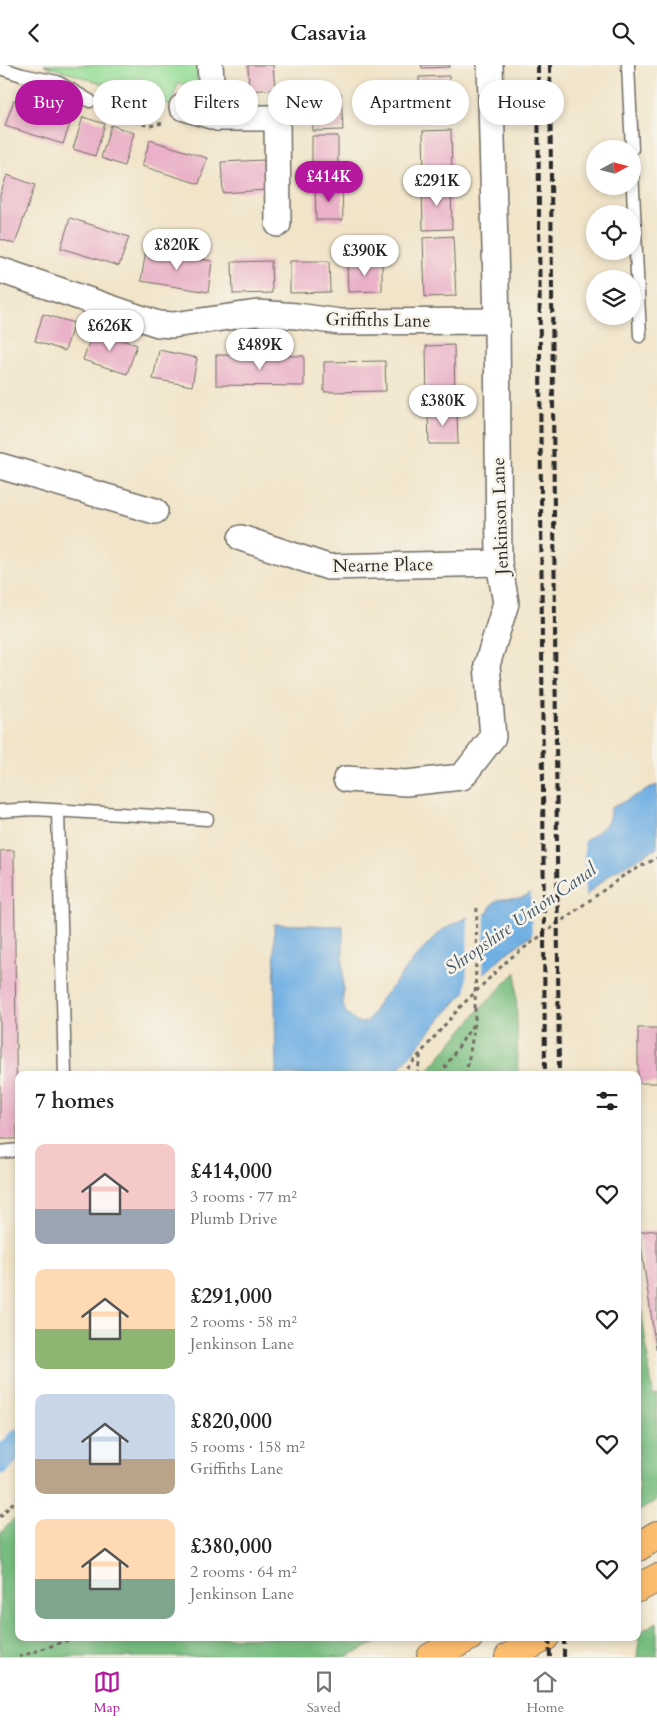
<!DOCTYPE html>
<meta charset="utf-8">
<style>
:root{--surface:#fff;--page:#f2f2f2;--text:#222;--muted:#767676;--line:#e0e0e0;--accent:#b5179e}
body{margin:0;font-family:Cardo,serif;background:var(--page);color:var(--text);height:100vh;display:flex;flex-direction:column;font-size:19px;white-space:nowrap}
*{box-sizing:border-box;margin:0}
p{font-size:16px;color:var(--muted)}
.icon{flex:none;width:28px;height:28px;fill:none;stroke:currentColor;stroke-width:2;stroke-linecap:round;stroke-linejoin:round}
.map{position:relative;flex:1;overflow:hidden}
.side{position:absolute;left:15px;top:1006px;width:626px;height:570px;display:flex;flex-direction:column;background:var(--surface);border-radius:10px;box-shadow:0 2px 8px #0003}
.side>*{flex:none}
.guide{position:absolute;left:15px;top:15px;width:628px;height:45px;display:flex;gap:10px}
.needle{width:32px;rotate:83deg}
.tools{position:absolute;left:586px;top:75px;display:grid;gap:10px}
.tools a{display:grid;place-items:center;width:55px;height:55px;border-radius:50%;background:var(--surface);box-shadow:0 2px 8px #0003;font-size:25px}
.price{position:absolute;translate:-50% -42px;padding:0 11px;border-radius:18px;background:#fff;color:#222;font-size:16px;line-height:32px;filter:drop-shadow(0 1px 2px #0008)}
.price::after{content:'';position:absolute;left:50%;top:30px;width:15px;height:11px;margin-left:-8px;background:inherit;clip-path:polygon(0 0,100% 0,50% 100%)}
.price.selected{background:var(--accent);color:#fff}
ul{padding:0;list-style:none}
li{display:flex;align-items:center;gap:15px;height:125px;padding:0 20px}
li span{display:grid;place-items:center;flex:none;width:140px;height:100px;border-radius:10px;color:#555}
li>.icon{margin-inline-start:auto}
span .icon{width:60px;height:60px;fill:#fffc;stroke-width:1}
li b{font-size:21px}
h2{display:flex;justify-content:space-between;align-items:center;height:60px;padding:0 20px;font-size:21px}
.tag{padding:0 18px;border-radius:22px;background:var(--surface);box-shadow:0 2px 8px #0003;font-size:18px;line-height:45px}
.tag.selected{background:var(--accent);color:#fff}
header{display:flex;justify-content:space-between;align-items:center;height:65px;padding:0 20px;background:var(--surface);font-size:22px;font-weight:800}
.tab-bar{display:flex;justify-content:space-around;align-items:center;height:70px;border-top:1px solid var(--line);background:var(--surface);font-size:14px;color:var(--muted)}
.tab-bar a{display:grid;justify-items:center;gap:2px}
.tab-bar .selected{color:var(--accent)}
.map>svg:first-child{display:block}
.green{fill:#96de98;stroke:#608462}
.forest{fill:#78bd80;stroke:#527456}
.water{fill:#70afe3;stroke:#4e6d87}
.pier{fill:#f1e4c9}
.lines{fill:none;stroke-linecap:round;stroke-linejoin:round}
.canal{stroke:#70afe3;stroke-width:25}
.building{fill:#eab1c8}
.service-casing{stroke:#706c62;stroke-width:15}
.minor-casing{stroke:#706c62;stroke-width:28}
.motorway-casing{stroke:#706c62;stroke-width:30}
.path{stroke:#706c62;stroke-width:3;stroke-dasharray:4 4;stroke-linecap:butt}
.service{stroke:#fff;stroke-width:12}
.minor{stroke:#fff;stroke-width:25}
.motorway{stroke:#fcbd6e;stroke-width:28}
.rail{stroke:#2b2b2b;stroke-width:4;stroke-dasharray:8 4;stroke-linecap:butt}
.path-bridge{stroke:#706c62;stroke-width:3;stroke-dasharray:4 4;stroke-linecap:butt}
.labels{text-anchor:middle;stroke-width:5;stroke-linejoin:round;paint-order:stroke}
.street-label{font-size:18px;fill:#2b2b2b;stroke:#f7f3e8}
.water-label{font-size:19px;font-style:italic;fill:#43596b;stroke:#f7f3e8}
</style>
<header><svg class="icon" aria-label="back" viewBox="0 0 24 24"><path d="M15 5l-7 7 7 7"/></svg>Casavia<svg class="icon" aria-label="search" viewBox="0 0 24 24"><circle cx="10" cy="10" r="6"/><path d="M15 15l6 6"/></svg></header>
<div class="map">
<svg width="657" height="1592" viewBox="0 0 657 1592">
<rect width="100%" height="100%" fill="#f7f3e8"/>
<filter id="ink" filterUnits="userSpaceOnUse"><feTurbulence type="fractalNoise" baseFrequency=".02" numOctaves="2"/><feDisplacementMap in="SourceGraphic" scale="10" xChannelSelector="R" yChannelSelector="G"/><feConvolveMatrix kernelMatrix="1 2 1 2 8 2 1 2 1" color-interpolation-filters="sRGB"/></filter>
<filter id="wash" filterUnits="userSpaceOnUse"><feTurbulence type="fractalNoise" baseFrequency=".0096" numOctaves="4" result="noise"/><feDisplacementMap in="SourceGraphic" scale="20" xChannelSelector="R" yChannelSelector="G"/><feGaussianBlur stdDeviation="1.12" result="paint"/><feColorMatrix in="noise" values="0 0 0 0 0 0 0 0 0 0 0 0 0 0 0 0 0 1.4 0 .05"/><feComposite in="paint" operator="in"/></filter>
<g filter="url(#wash)">
<rect width="100%" height="100%" fill="#f1e4c9"/>
<!-- green -->
<path class="green" d="M44 0H198L199 22 178 18 171 40Z"/>
<!-- forest -->
<g class="forest">
<path d="M516 907 518 1010H424L480 944Z"/>
<path d="M638 1220 653 1330 657 1329V1435L638 1447Z"/>
<path d="M19 1448V1572L388 1573 345 1592H0V1469Z"/>
<path d="M657 1557V1592H637L640 1567Z"/>
</g>
<!-- water -->
<path class="water" d="M657 720V783L613 807 585 831 504 890 469 923 441 953 394 1010H276L274 859 343 861V938L345 946 356 957 361 958 368 956 379 937 415 893 442 865 468 852 488 848C495 827 508 837 523 832 540 827 571 788 586 775 592 770 602 765 607 758 609 754 610 747 611 743Z"/>
<!-- pier -->
<g class="pier">
<path d="M584 773 585 834 532 872 530 825Z"/>
<path d="M485 846 483 913 466 929 468 849Z"/>
</g>
<g class="lines">
<!-- canal -->
<path class="canal" d="M0 1397 19 1376"/>
</g>
<g id="blocks">
<!-- building -->
<g class="building">
<path d="M248 0H273L275 24 249 26Z"/>
<path d="M421 0H450V2L422 3Z"/>
<path d="M449 11 450 57H420L419 12Z"/>
<path d="M341 28 343 65 313 66 312 29Z"/>
<path d="M14 35 72 53 63 79 5 61Z"/>
<path d="M83 52 105 59 95 91 73 84Z"/>
<path d="M111 60 134 68 124 101 101 93Z"/>
<path d="M451 65 452 110 424 111 423 66Z"/>
<path d="M312 71H338V113L312 114Z"/>
<path d="M150 75 207 93 199 119 142 101Z"/>
<path d="M265 95 266 125 223 128 221 97Z"/>
<path d="M7 110 35 120 15 179 0 174V130Z"/>
<path d="M451 119 452 164 423 165 422 120Z"/>
<path d="M315 120H342L343 155H316Z"/>
<path d="M70 153 129 172 119 201 61 183Z"/>
<path d="M453 171 456 231 425 232 423 173Z"/>
<path d="M146 185 212 196 208 227 141 216Z"/>
<path d="M271 196 272 228 233 229 232 197Z"/>
<path d="M290 196H329L330 227 290 228Z"/>
<path d="M365 198H382V226L348 227 347 199Z"/>
<path d="M43 249 74 258 65 286 35 276Z"/>
<path d="M93 265 137 280 127 309 83 295Z"/>
<path d="M454 280 455 338 427 339 426 281Z"/>
<path d="M159 285 197 293 192 321 153 314Z"/>
<path d="M216 290 304 291V321L216 320Z"/>
<path d="M385 296 386 326 324 327V297Z"/>
<path d="M428 346H457L458 379H429Z"/>
<path d="M14 785 17 1074H0V786Z"/>
<rect x="638" y="963" width="19" height="55"/>
<path d="M657 1165V1284H656L639 1167Z"/>
</g>
</g>
</g>
<g filter="url(#ink)">
<use href="#blocks" fill-opacity="0" stroke="#706c62" stroke-width="1"/>
<g class="lines">
<defs>
<g id="service">
<path d="M628 0 632 84"/>
<path d="M0 3 22 10 57 17 90 36"/>
<path d="M632 104 640 271"/>
<path d="M0 746 34 744 207 754"/>
<path d="M58 746 65 1010"/>
<path d="M0 1087 19 1085"/>
</g>
<g id="minor">
<path d="M210 0 212 28 218 53H277L278 159"/>
<path d="M182 42 218 53"/>
<path d="M0 205 158 259 173 260 257 248 297 251 340 257 497 256"/>
<path d="M0 401 155 446"/>
<path d="M241 473 328 502 499 498"/>
<path d="M346 714 406 718 462 712 493 672 487 600 506 538 499 498 497 256 490 0"/>
</g>
<g id="motorway">
<path d="M638 1482 657 1470"/>
<path d="M638 1523 657 1513"/>
<path d="M431 1592 469 1572"/>
<path d="M509 1592 545 1572"/>
</g>
</defs>
<!-- service casing -->
<use href="#service" class="service-casing"/>
<!-- minor casing -->
<use href="#minor" class="minor-casing"/>
<!-- motorway casing -->
<use href="#motorway" class="motorway-casing"/>
<!-- path -->
<g class="path">
<path d="M104 48 150 61 163 58"/>
<path d="M402 1010 461 941 509 894 623 811 657 793"/>
<path d="M417 1010 421 987"/>
<path d="M440 1010 474 958"/>
<path d="M466 1010 475 957V943"/>
<path d="M0 1452 19 1431"/>
<path d="M19 1592 77 1572"/>
</g>
<!-- service -->
<use href="#service" class="service"/>
<!-- minor -->
<use href="#minor" class="minor"/>
<!-- motorway -->
<use href="#motorway" class="motorway"/>
<!-- rail -->
<g class="rail">
<path d="M538 0 545 1010"/>
<path d="M550 0 559 1010"/>
<path d="M549 1572 550 1592"/>
<path d="M564 1572V1592"/>
</g>
<!-- path-bridge -->
<path class="path-bridge" d="M475 943 477 839"/>
</g>
</g>
<g class="labels">
<!-- street labels -->
<g class="street-label">
<text transform="translate(378 255) rotate(1)" y="6">Griffiths Lane</text>
<text transform="translate(500 451) rotate(-92)" y="6">Jenkinson Lane</text>
<text transform="translate(383 500) rotate(-1)" y="6">Nearne Place</text>
</g>
<!-- water labels -->
<g class="water-label">
<text transform="translate(520 853) rotate(-35)" y="7">Shropshire Union Canal</text>
</g>
</g>
</svg>
<div class="tools">
<a><svg class="needle" viewBox="-14 -14 28 28"><path d="M0-13l5 13h-10z" fill="#e53935"/><path d="M0 13l5-13h-10z" fill="#767676"/></svg></a>
<a><svg class="icon" aria-label="locate" viewBox="0 0 24 24"><circle cx="12" cy="12" r="6"/><path d="M12 2v4M12 18v4M2 12h4M18 12h4"/></svg></a>
<a><svg class="icon" aria-label="layers" viewBox="0 0 24 24"><path d="M12 4l9 5-9 5-9-5zM3 14l9 5 9-5"/></svg></a>
</div>
<b class="price selected" style="left:329px;top:138px">£414K</b>
<b class="price" style="left:437px;top:142px">£291K</b>
<b class="price" style="left:177px;top:206px">£820K</b>
<b class="price" style="left:365px;top:212px">£390K</b>
<b class="price" style="left:110px;top:287px">£626K</b>
<b class="price" style="left:260px;top:306px">£489K</b>
<b class="price" style="left:443px;top:362px">£380K</b>
<div class="guide">
<a class="tag selected">Buy</a>
<a class="tag">Rent</a>
<a class="tag">Filters</a>
<a class="tag">New</a>
<a class="tag">Apartment</a>
<a class="tag">House</a>
</div>
<section class="side">
<h2>7 homes<svg class="icon" aria-label="filters" viewBox="0 0 24 24"><path d="M4 7h16M4 17h16"/><circle cx="9" cy="7" r="2"/><circle cx="15" cy="17" r="2"/></svg></h2>
<ul>
<li><span style="background:linear-gradient(#f6c9c9 65%,#9aa5b1 0)"><svg class="icon" aria-label="home" viewBox="0 0 24 24"><path d="M3 11l9-7 9 7M6 9v11h12V9"/></svg></span><div><b>£414,000</b><p>3 rooms · 77 m²</p><p>Plumb Drive</p></div><svg class="icon" aria-label="heart" viewBox="0 0 24 24"><path d="M12 20l-8-8c-3-5 5-10 8-4 3-6 11-1 8 4z"/></svg></li>
<li><span style="background:linear-gradient(#ffd9b3 60%,#8fb573 0)"><svg class="icon" aria-label="home" viewBox="0 0 24 24"><path d="M3 11l9-7 9 7M6 9v11h12V9"/></svg></span><div><b>£291,000</b><p>2 rooms · 58 m²</p><p>Jenkinson Lane</p></div><svg class="icon" aria-label="heart" viewBox="0 0 24 24"><path d="M12 20l-8-8c-3-5 5-10 8-4 3-6 11-1 8 4z"/></svg></li>
<li><span style="background:linear-gradient(#c9d6e8 65%,#b9a48a 0)"><svg class="icon" aria-label="home" viewBox="0 0 24 24"><path d="M3 11l9-7 9 7M6 9v11h12V9"/></svg></span><div><b>£820,000</b><p>5 rooms · 158 m²</p><p>Griffiths Lane</p></div><svg class="icon" aria-label="heart" viewBox="0 0 24 24"><path d="M12 20l-8-8c-3-5 5-10 8-4 3-6 11-1 8 4z"/></svg></li>
<li><span style="background:linear-gradient(#ffd9b3 60%,#7fa58c 0)"><svg class="icon" aria-label="home" viewBox="0 0 24 24"><path d="M3 11l9-7 9 7M6 9v11h12V9"/></svg></span><div><b>£380,000</b><p>2 rooms · 64 m²</p><p>Jenkinson Lane</p></div><svg class="icon" aria-label="heart" viewBox="0 0 24 24"><path d="M12 20l-8-8c-3-5 5-10 8-4 3-6 11-1 8 4z"/></svg></li>
</ul>
</section>
</div>
<nav class="tab-bar">
<a class="selected"><svg class="icon" aria-label="map" viewBox="0 0 24 24"><path d="M3 6l6-2 6 2 6-2v14l-6 2-6-2-6 2zM9 4v14M15 6v14"/></svg>Map</a>
<a><svg class="icon" aria-label="saved" viewBox="0 0 24 24"><path d="M7 4h10v16l-5-4-5 4z"/></svg>Saved</a>
<a><svg class="icon" aria-label="home" viewBox="0 0 24 24"><path d="M3 11l9-7 9 7M6 9v11h12V9"/></svg>Home</a>
</nav>
